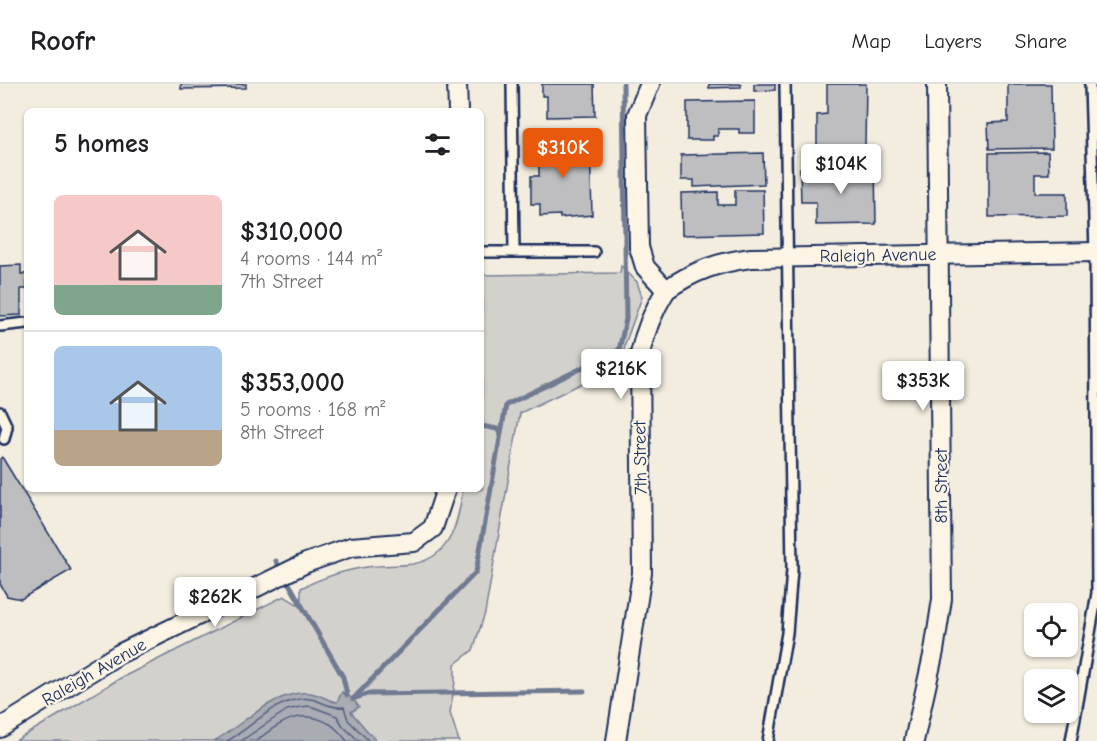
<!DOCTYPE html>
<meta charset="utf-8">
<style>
:root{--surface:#fff;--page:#f2f2f2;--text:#202124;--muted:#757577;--line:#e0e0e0;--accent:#ea580c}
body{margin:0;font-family:"Comic Neue",sans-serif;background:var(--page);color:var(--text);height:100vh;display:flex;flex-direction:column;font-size:22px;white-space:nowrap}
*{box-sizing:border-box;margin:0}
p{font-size:20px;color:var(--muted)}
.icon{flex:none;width:33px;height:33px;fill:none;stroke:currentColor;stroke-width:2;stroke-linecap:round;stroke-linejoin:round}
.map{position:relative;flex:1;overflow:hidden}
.side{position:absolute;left:24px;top:24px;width:460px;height:384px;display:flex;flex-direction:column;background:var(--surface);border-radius:9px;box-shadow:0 2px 4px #0004}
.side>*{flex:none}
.tools{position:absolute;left:1024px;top:519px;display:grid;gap:12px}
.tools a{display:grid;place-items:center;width:54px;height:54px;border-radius:9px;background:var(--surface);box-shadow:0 2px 4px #0004;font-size:30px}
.price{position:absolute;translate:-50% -51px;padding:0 14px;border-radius:6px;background:#fff;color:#222;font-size:20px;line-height:39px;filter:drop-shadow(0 2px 3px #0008)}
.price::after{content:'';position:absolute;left:50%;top:36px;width:18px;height:14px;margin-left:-9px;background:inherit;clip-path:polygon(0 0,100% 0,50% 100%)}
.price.active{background:var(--accent);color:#fff}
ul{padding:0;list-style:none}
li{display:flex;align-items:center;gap:18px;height:150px;padding:0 30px}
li+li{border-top:2px solid var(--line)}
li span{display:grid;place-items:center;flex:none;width:168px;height:120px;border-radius:9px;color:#555}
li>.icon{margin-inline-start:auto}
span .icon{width:72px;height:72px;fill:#fffc;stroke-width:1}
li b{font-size:26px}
h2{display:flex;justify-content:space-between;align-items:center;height:72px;padding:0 30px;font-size:26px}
header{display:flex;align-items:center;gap:36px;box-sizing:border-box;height:84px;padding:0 30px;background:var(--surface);border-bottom:2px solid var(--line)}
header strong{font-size:28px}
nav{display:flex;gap:33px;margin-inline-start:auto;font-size:21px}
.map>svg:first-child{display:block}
.green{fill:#d3d1cc;stroke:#778095;stroke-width:1.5}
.water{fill:#a9acb3;stroke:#707a91;stroke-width:1.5}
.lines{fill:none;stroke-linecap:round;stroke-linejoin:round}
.shore{stroke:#546180;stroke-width:1.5}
.stream{stroke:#707a91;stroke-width:5}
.building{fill:#bebec0;stroke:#1b2f5e;stroke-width:1.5}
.lane-casing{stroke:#1b2f5e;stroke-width:14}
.street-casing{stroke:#1b2f5e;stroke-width:22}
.lane{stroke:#fcf5e5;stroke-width:9}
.street{stroke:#fcf5e5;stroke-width:18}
.labels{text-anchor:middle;stroke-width:4.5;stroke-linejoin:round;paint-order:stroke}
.street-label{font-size:18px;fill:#1b2f5e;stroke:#fcf5e5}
</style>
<header>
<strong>Roofr</strong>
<nav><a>Map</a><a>Layers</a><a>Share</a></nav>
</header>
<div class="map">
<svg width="1097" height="657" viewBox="0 0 1097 657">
<rect width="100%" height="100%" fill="#f3ede0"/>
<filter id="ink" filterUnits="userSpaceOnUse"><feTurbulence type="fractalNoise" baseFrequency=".0167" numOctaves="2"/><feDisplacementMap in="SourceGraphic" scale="12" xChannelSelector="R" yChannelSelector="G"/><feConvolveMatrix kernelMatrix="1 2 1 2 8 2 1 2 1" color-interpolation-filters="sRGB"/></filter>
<g filter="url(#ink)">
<!-- green -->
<path class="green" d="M621 182 637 198 642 213 625 260 622 285H612L520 329 485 529 473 566 455 580V598L450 629 459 657H15L119 595 284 512 297 520 301 518V504C322 494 343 486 367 483 382 481 398 482 413 480 452 473 458 438 463 405H482V191L620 189Z"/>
<!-- water -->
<path class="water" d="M342 608 353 615 359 623 351 628 376 657H214C243 641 274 606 310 609 320 610 328 617 337 618Z"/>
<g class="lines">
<!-- shore -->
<g class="shore">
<path d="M227 657C251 644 271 619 300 615 318 612 325 625 344 623L348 636 369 657"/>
<path d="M241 657 287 626 300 623 310 622 337 632 343 642 359 657"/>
<path d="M256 657C281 638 300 623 330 640 334 642 344 653 347 657"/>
</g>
<!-- stream -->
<g class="stream">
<path d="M482 342 497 345 500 349"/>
<path d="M276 477 343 593 347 611"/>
<path d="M356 614 367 610 584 607"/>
<path d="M353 615 476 488 506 321 619 266 626 235 623 0"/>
</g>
</g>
<!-- building -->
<g class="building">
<path d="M181 0H246V4L181 5Z"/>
<path d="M542 0H594L595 32 547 33V12H542Z"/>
<path d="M709 0H741V3L709 4Z"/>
<path d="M754 0H775V6L754 7Z"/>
<path d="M827 0H866L865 62H817V31L827 30Z"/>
<path d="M1008 0H1051L1052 64 989 65 988 39 1008 38Z"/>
<path d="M755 17V49H739V45H718V52H713V56H687V18Z"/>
<path d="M330 24V27H278V25Z"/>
<path d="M556 55V58H590L592 131 560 134V131L540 132V120H531V92H539V73L535 74V56Z"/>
<path d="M1048 68 1049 90H1035V109H1067V132L989 133V69Z"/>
<path d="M763 69 764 100 694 103V96H681V71Z"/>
<path d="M800 84H875L876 140 816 141V118H801Z"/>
<path d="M735 106H763L764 149 682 151 681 109 718 108V121H735Z"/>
<path d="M21 181V190H27V205H21V231L0 232V182Z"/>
<path d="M2 373 71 486 21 515 7 512 0 500V375Z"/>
</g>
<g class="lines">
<defs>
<g id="lane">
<path d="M512 0 514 168"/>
<path d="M482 168H594"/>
<path d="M0 242 27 239"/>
<path d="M0 328 7 343 4 355"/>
<path d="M768 657 787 549 792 486 785 0"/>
<path d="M1071 657 1097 509 1095 168 1090 0"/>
</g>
<g id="street">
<path d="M457 0 458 27"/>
<path d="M666 206C693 187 719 178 751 174L1097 168"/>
<path d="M0 644 119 570 306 479 351 463 414 458 433 444 446 405"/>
<path d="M616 657 642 489 640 270C645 246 653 227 666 206L645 183 639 163 637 31 650 0"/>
<path d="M914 657 934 567 942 515 937 0"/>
</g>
</defs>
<!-- lane casing -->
<use href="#lane" class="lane-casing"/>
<!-- street casing -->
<use href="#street" class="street-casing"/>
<!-- lane -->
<use href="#lane" class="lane"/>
<!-- street -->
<use href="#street" class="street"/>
</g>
</g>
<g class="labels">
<!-- street labels -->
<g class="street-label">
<text transform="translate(878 171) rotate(-1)" y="6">Raleigh Avenue</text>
<text transform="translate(640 374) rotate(-91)" y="6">7th Street</text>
<text transform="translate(941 402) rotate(-90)" y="6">8th Street</text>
<text transform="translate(94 588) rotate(-30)" y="6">Raleigh Avenue</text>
</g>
</g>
</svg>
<div class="tools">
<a><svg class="icon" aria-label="locate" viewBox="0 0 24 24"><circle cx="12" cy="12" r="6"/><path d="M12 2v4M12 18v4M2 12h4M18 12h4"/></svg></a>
<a><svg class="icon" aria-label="layers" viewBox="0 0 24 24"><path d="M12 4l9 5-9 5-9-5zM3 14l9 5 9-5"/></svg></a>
</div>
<b class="price active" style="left:563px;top:95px">$310K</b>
<b class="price" style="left:841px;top:111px">$104K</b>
<b class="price" style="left:621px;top:316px">$216K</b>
<b class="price" style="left:923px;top:328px">$353K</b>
<b class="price" style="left:215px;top:544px">$262K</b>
<section class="side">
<h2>5 homes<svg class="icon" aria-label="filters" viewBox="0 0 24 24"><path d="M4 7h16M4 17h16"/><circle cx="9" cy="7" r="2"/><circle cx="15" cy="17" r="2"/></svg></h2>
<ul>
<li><span style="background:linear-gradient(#f6c9c9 75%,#7fa58c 0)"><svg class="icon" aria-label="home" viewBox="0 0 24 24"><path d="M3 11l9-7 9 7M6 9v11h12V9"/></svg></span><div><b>$310,000</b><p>4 rooms · 144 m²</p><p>7th Street</p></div></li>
<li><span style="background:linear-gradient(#a9c7e8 70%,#b9a48a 0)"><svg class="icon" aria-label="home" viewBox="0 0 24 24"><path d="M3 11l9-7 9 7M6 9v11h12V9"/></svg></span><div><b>$353,000</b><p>5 rooms · 168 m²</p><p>8th Street</p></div></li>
</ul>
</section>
</div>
